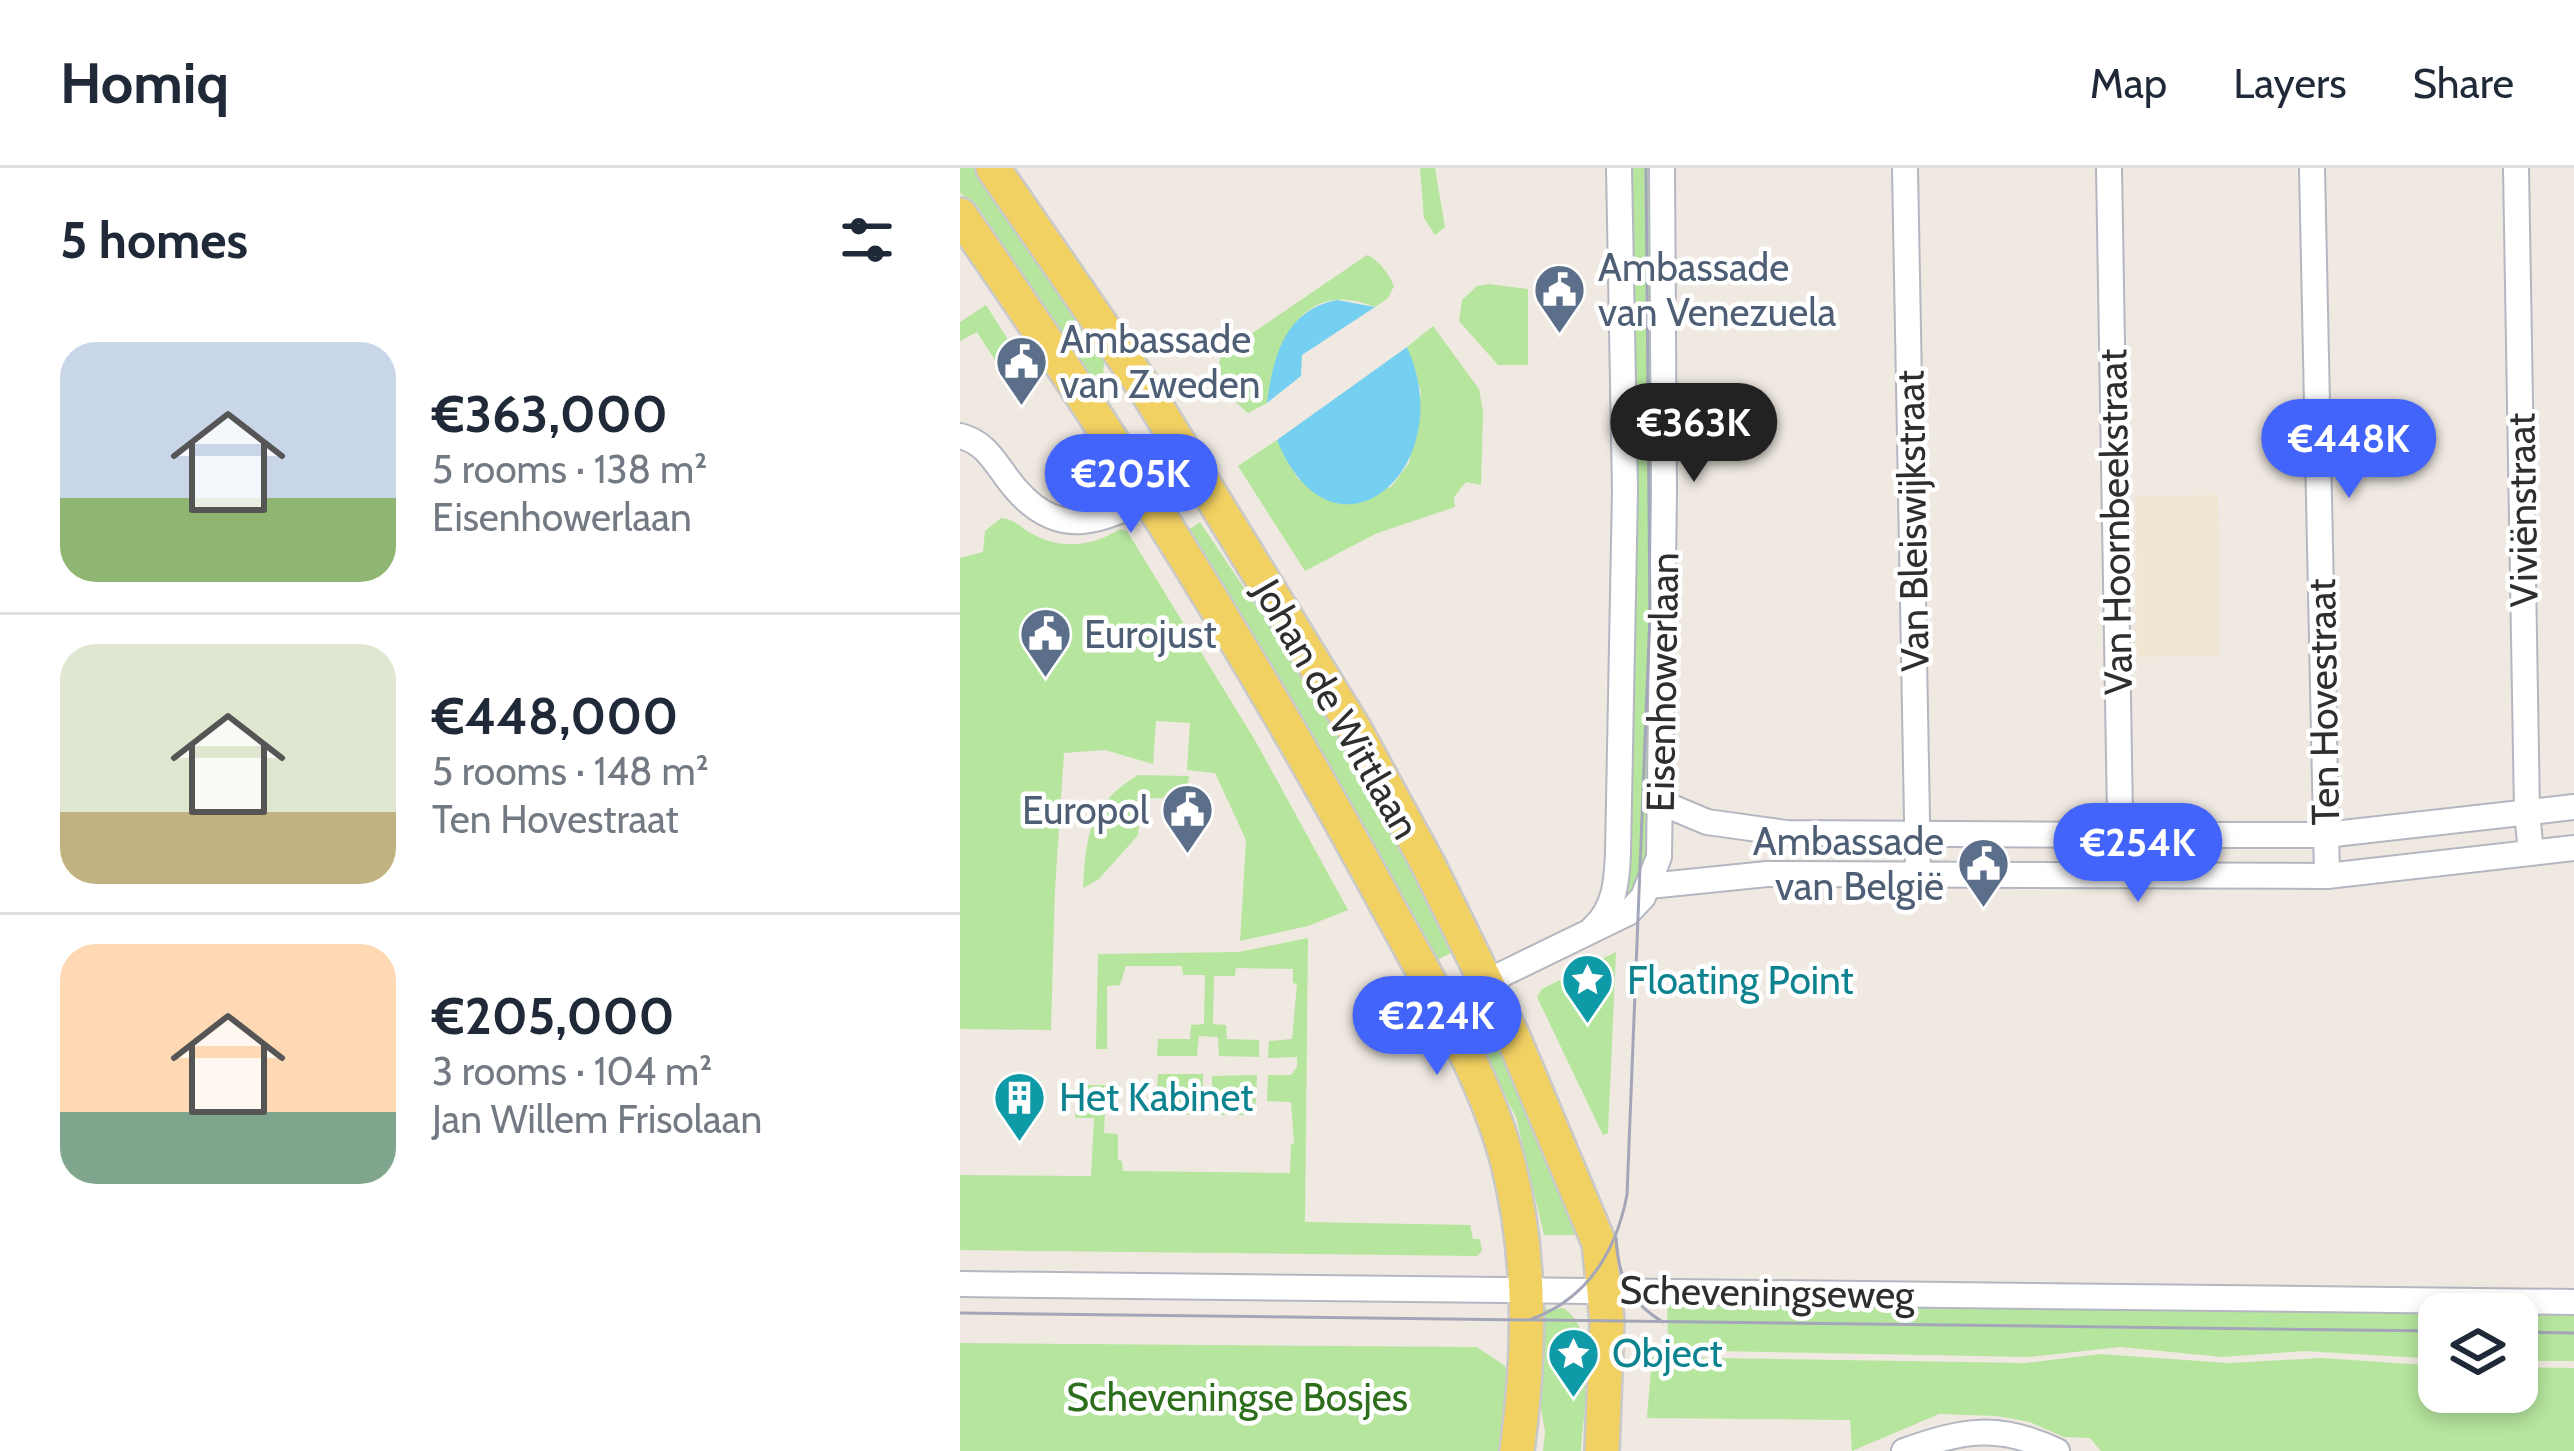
<!DOCTYPE html>
<meta charset="utf-8">
<style>
:root{--surface:#fff;--page:#f2f2f3;--text:#1f2937;--muted:#747a83;--line:#e0e1e3;--accent:#4264fb}
body{margin:0;font-family:Cabin,sans-serif;background:var(--page);color:var(--text);height:100vh;display:flex;flex-direction:column;font-size:45px;white-space:nowrap}
*{box-sizing:border-box;margin:0}
p{font-size:39px;color:var(--muted)}
.icon{flex:none;width:66px;height:66px;fill:none;stroke:currentColor;stroke-width:2;stroke-linecap:round;stroke-linejoin:round}
.map{position:relative;flex:1;overflow:hidden}
.side{display:flex;flex-direction:column;background:var(--surface);width:960px}
.side>*{flex:none}
.tools{position:absolute;left:1458px;top:1125px;display:grid;gap:24px}
.tools a{display:grid;place-items:center;width:120px;height:120px;border-radius:24px;background:var(--surface);box-shadow:0 6px 18px #0003;font-size:60px}
.price{position:absolute;translate:-50% -102px;padding:0 27px;border-radius:42px;background:var(--accent);color:#fff;font-size:39px;line-height:78px;filter:drop-shadow(0 3px 6px #0008)}
.price::after{content:'';position:absolute;left:50%;top:72px;width:36px;height:27px;margin-left:-18px;background:inherit;clip-path:polygon(0 0,100% 0,50% 100%)}
.price.active{background:#222;color:#fff}
ul{padding:0;list-style:none}
li{display:flex;align-items:center;gap:36px;height:300px;padding:0 60px}
li+li{border-top:3px solid var(--line)}
li span{display:grid;place-items:center;flex:none;width:336px;height:240px;border-radius:36px;color:#555}
li>.icon{margin-inline-start:auto}
span .icon{width:144px;height:144px;fill:#fffc;stroke-width:1}
li b{font-size:51px}
h2{display:flex;justify-content:space-between;align-items:center;height:144px;padding:0 60px;font-size:51px}
header{display:flex;align-items:center;gap:72px;box-sizing:border-box;height:168px;padding:0 60px;background:var(--surface);border-bottom:3px solid var(--line)}
header strong{font-size:57px}
nav{display:flex;gap:66px;margin-inline-start:auto;font-size:42px}
main{display:flex;flex:1;min-height:0}
.map>svg:first-child{display:block}
.education{fill:#f0e6d1}
.green{fill:#b6e59e}
.water{fill:#75cff0}
.lines{fill:none;stroke-linecap:round;stroke-linejoin:round}
.minor-casing{stroke:#b4b7c1;stroke-width:28}
.major-casing{stroke:#c9c9c9;stroke-width:38}
.minor{stroke:#fff;stroke-width:24}
.major{stroke:#f2d163;stroke-width:33}
.tram{stroke:#a3a6b8;stroke-width:3}
.labels{text-anchor:middle;stroke-width:9;stroke-linejoin:round;paint-order:stroke}
.service-label{font-size:39px;fill:#4e5e75;stroke:#fff;text-anchor:start}
.street-label{font-size:39px;fill:#2e2e2e;stroke:#fff}
.culture-label{font-size:39px;fill:#0d838f;stroke:#fff;text-anchor:start}
.park-label{font-size:39px;fill:#2c6e1b;stroke:#fff}
</style>
<header>
<strong>Homiq</strong>
<nav><a>Map</a><a>Layers</a><a>Share</a></nav>
</header>
<main>
<section class="side">
<h2>5 homes<svg class="icon" aria-label="filters" viewBox="0 0 24 24"><path d="M4 7h16M4 17h16"/><circle cx="9" cy="7" r="2"/><circle cx="15" cy="17" r="2"/></svg></h2>
<ul>
<li><span style="background:linear-gradient(#c9d6e8 65%,#8fb573 0)"><svg class="icon" aria-label="home" viewBox="0 0 24 24"><path d="M3 11l9-7 9 7M6 9v11h12V9"/></svg></span><div><b>€363,000</b><p>5 rooms · 138 m²</p><p>Eisenhowerlaan</p></div></li>
<li><span style="background:linear-gradient(#dfe7d0 70%,#c2b280 0)"><svg class="icon" aria-label="home" viewBox="0 0 24 24"><path d="M3 11l9-7 9 7M6 9v11h12V9"/></svg></span><div><b>€448,000</b><p>5 rooms · 148 m²</p><p>Ten Hovestraat</p></div></li>
<li><span style="background:linear-gradient(#ffd9b3 70%,#7fa58c 0)"><svg class="icon" aria-label="home" viewBox="0 0 24 24"><path d="M3 11l9-7 9 7M6 9v11h12V9"/></svg></span><div><b>€205,000</b><p>3 rooms · 104 m²</p><p>Jan Willem Frisolaan</p></div></li>
</ul>
</section>
<div class="map">
<svg width="1614" height="1283" viewBox="0 0 1614 1283">
<rect width="100%" height="100%" fill="#efe9e1"/>
<!-- education -->
<path class="education" d="M1258 327 1259 488 1177 489 1176 328Z"/>
<!-- green -->
<g class="green">
<path d="M0 0H21L149 188 144 192 143 214 137 217 18 39 0 25Z"/>
<path d="M460 0H475L485 59 475 67 464 50Z"/>
<path d="M665 0H696L693 681 664 742Z"/>
<path d="M407 87C419 92 429 106 434 118L428 130 415 139C340 109 316 177 307 235L288 245C272 232 250 205 263 185Z"/>
<path d="M528 116 568 121V197H538L499 153 502 132 517 118Z"/>
<path d="M26 137 60 190 42 203 17 164 0 173V154Z"/>
<path d="M473 158 519 221 523 244 521 317 506 314 494 329 495 339 415 366 345 403 278 298 317 272 338 311 374 334 431 319 449 295 461 224 447 179Z"/>
<path d="M41 350C53 351 57 356 67 363 98 382 130 380 160 361L167 363 296 574 388 742 348 758 280 773 286 672 255 605 227 602 230 555 196 553 193 596 145 582 104 585 95 721 91 862 0 861V390L23 384 25 363Z"/>
<path d="M240 354 386 573 497 782 473 794 343 553 224 365Z"/>
<path d="M178 607 229 608 226 629 181 631 178 667 139 711 123 720C127 665 128 638 178 607Z"/>
<path d="M348 770 345 1054 510 1057 513 1071H520L522 1083 517 1088 0 1082V1007L131 1008 134 950H115L116 917H146L144 965 158 966V992L162 993 163 1003 330 1005 331 976 334 975 331 934 307 933 308 907H331L337 899V889L308 890 309 873 332 871 337 816 333 815V801L276 800 275 808H254L253 856 266 857 267 871 299 872V889L259 888 258 869 239 868 237 888H197L198 871H230L231 857 244 856 245 807H223L222 798H166L160 817 147 818V881H136L138 786 279 784Z"/>
<path d="M656 784 648 965 643 967 577 829 582 821Z"/>
<path d="M530 854 624 1067H584L556 949 512 863Z"/>
<path d="M198 906H243V947L195 946Z"/>
<path d="M297 907 295 947H252V908Z"/>
<path d="M707 1125 1614 1139V1193H1557V1146H1479V1191L1344 1183 1262 1189 1160 1179 1070 1189 708 1182Z"/>
<path d="M603 1140C641 1163 623 1243 621 1283H583L585 1263 579 1230 584 1141Z"/>
<path d="M0 1175 517 1179 545 1198 554 1232 544 1283H0Z"/>
<path d="M1140 1186 1268 1195 1362 1190 1479 1198V1224H1557V1199L1614 1200V1283H1141L1130 1270 1104 1269 1070 1254 1037 1248 979 1246 892 1283 890 1252 687 1250 692 1189 1066 1195Z"/>
</g>
<!-- water -->
<g class="water">
<path d="M377 132 415 139 342 187 341 208 307 235C313 190 324 142 377 132Z"/>
<path d="M447 179C502 301 373 410 317 272Z"/>
</g>
<g class="lines">
<defs>
<g id="minor">
<path d="M945 0 958 705"/>
<path d="M1149 0 1161 707"/>
<path d="M1352 0 1367 708"/>
<path d="M1556 0 1567 644 1571 685"/>
<path d="M0 268C24 274 33 291 47 310 107 392 163 338 235 306"/>
<path d="M702 635 747 654 826 665 1161 667H1365L1614 639"/>
<path d="M689 718 807 706 1367 708 1614 680"/>
<path d="M633 760C655 741 657 712 658 685L665 322 659 0"/>
<path d="M479 837 668 745 683 729 699 689 704 324 702 0"/>
<path d="M0 1116 1614 1134"/>
<path d="M944 1283C1003 1262 1038 1255 1097 1283"/>
</g>
<g id="major">
<path d="M33 0 188 225 395 562 468 696 554 871 639 1075 647 1153 642 1283"/>
<path d="M0 47C151 263 290 486 416 717 461 801 525 904 548 995 572 1090 570 1187 557 1283"/>
</g>
</defs>
<!-- minor casing -->
<use href="#minor" class="minor-casing"/>
<!-- major casing -->
<use href="#major" class="major-casing"/>
<!-- minor -->
<use href="#minor" class="minor"/>
<!-- major -->
<use href="#major" class="major"/>
<!-- tram -->
<g class="tram">
<path d="M656 1070C658 1108 669 1134 703 1154"/>
<path d="M0 1145 1479 1163"/>
<path d="M572 1151C628 1130 656 1083 667 1027L690 447 686 0"/>
<path d="M1557 1164 1614 1165"/>
</g>
</g>
<!-- icons -->
<defs>
<symbol id="civic-pin" viewBox="-11 -11 22 30"><path d="M0 17L-7.5 6A9.5 9.5 0 1 1 7.5 6Z" fill="#5c6f8a" stroke="#fff"/><path d="M-.6-6.5H3V-4.5H.6V-3L4-1V1h2V6H-6V1h2V-1L-.6-3ZM-1.2 2.5V6h2.4V2.5Z" fill="#fff"/></symbol>
<symbol id="sight-pin" viewBox="-11 -11 22 30"><path d="M0 17L-7.5 6A9.5 9.5 0 1 1 7.5 6Z" fill="#0f9aa8" stroke="#fff"/><path d="M0-6L1.8-2.2L6-1.7L2.9 1.2L3.7 5.4L0 3.3L-3.7 5.4L-2.9 1.2L-6-1.7L-1.8-2.2Z" fill="#fff"/></symbol>
<symbol id="building-pin" viewBox="-11 -11 22 30"><path d="M0 17L-7.5 6A9.5 9.5 0 1 1 7.5 6Z" fill="#0f9aa8" stroke="#fff"/><path d="M-4-6H4V6H1V3H-1V6H-4ZM-2.5-4.3h1.7v1.8h-1.7ZM.8-4.3h1.7v1.8H.8ZM-2.5-1h1.7V.8h-1.7ZM.8-1h1.7V.8H.8Z" fill="#fff"/></symbol>
</defs>
<g fill-rule="evenodd">
<use href="#civic-pin" x="570" y="92" width="59" height="81"/>
<use href="#civic-pin" x="32" y="164" width="59" height="81"/>
<use href="#civic-pin" x="56" y="436" width="59" height="81"/>
<use href="#civic-pin" x="198" y="612" width="59" height="81"/>
<use href="#civic-pin" x="994" y="666" width="59" height="81"/>
<use href="#sight-pin" x="598" y="782" width="59" height="81"/>
<use href="#building-pin" x="30" y="900" width="59" height="81"/>
<use href="#sight-pin" x="584" y="1156" width="59" height="81"/>
</g>
<g class="labels">
<!-- service labels -->
<g class="service-label">
<text x="638" y="113">Ambassade<tspan x="638" dy="45">van Venezuela</tspan></text>
<text x="100" y="185">Ambassade<tspan x="100" dy="45">van Zweden</tspan></text>
<text x="124" y="480">Eurojust</text>
<text x="189" y="656" text-anchor="end">Europol</text>
<text x="984" y="687" text-anchor="end">Ambassade<tspan x="984" dy="45">van België</tspan></text>
</g>
<!-- street labels -->
<g class="street-label">
<text transform="translate(1562 342) rotate(-91)" y="14">Viviënstraat</text>
<text transform="translate(952 353) rotate(-91)" y="14">Van Bleiswijkstraat</text>
<text transform="translate(1155 354) rotate(-91)" y="14">Van Hoornbeekstraat</text>
<text transform="translate(702 514) rotate(-89)" y="14">Eisenhowerlaan</text>
<text transform="translate(1363 534) rotate(-91)" y="14">Ten Hovestraat</text>
<text transform="translate(377 541) rotate(60)" y="14">Johan de Wittlaan</text>
<text transform="translate(807 1124) rotate(1)" y="14">Scheveningseweg</text>
</g>
<!-- culture labels -->
<g class="culture-label">
<text x="667" y="826">Floating Point</text>
<text x="99" y="943">Het Kabinet</text>
<text x="652" y="1199">Object</text>
</g>
<!-- park labels -->
<g class="park-label">
<text x="277" y="1243">Scheveningse Bosjes</text>
</g>
</g>
</svg>
<div class="tools">
<a><svg class="icon" aria-label="layers" viewBox="0 0 24 24"><path d="M12 4l9 5-9 5-9-5zM3 14l9 5 9-5"/></svg></a>
</div>
<b class="price active" style="left:734px;top:317px">€363K</b>
<b class="price" style="left:1389px;top:333px">€448K</b>
<b class="price" style="left:171px;top:368px">€205K</b>
<b class="price" style="left:1178px;top:737px">€254K</b>
<b class="price" style="left:477px;top:910px">€224K</b>
</div>
</main>
